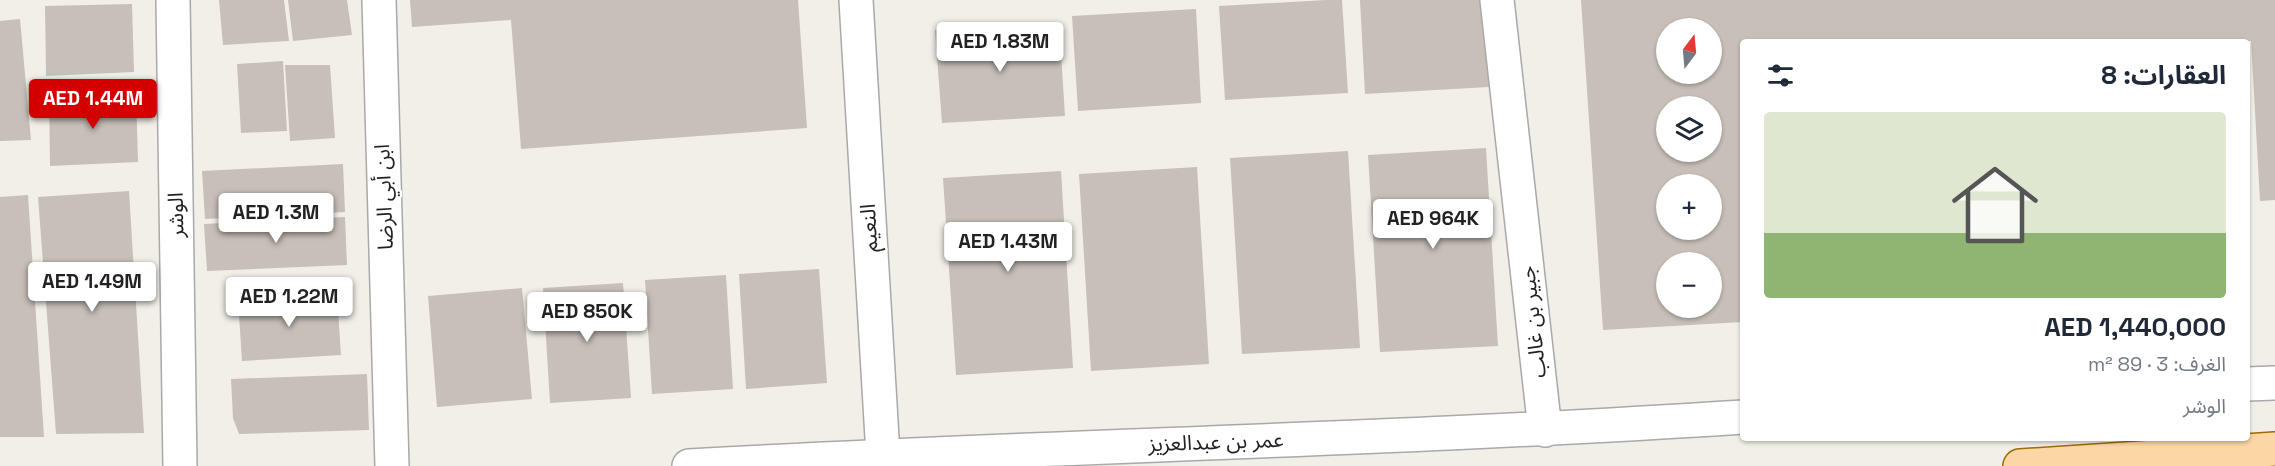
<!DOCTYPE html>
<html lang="ar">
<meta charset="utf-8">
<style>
:root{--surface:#fff;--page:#f6f6f7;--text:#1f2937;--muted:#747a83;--accent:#d40000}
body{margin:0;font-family:"Space Grotesk","Noto Sans Arabic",sans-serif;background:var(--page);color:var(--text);direction:rtl;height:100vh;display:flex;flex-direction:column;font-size:22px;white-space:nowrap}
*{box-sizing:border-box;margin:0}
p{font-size:20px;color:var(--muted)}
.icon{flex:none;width:33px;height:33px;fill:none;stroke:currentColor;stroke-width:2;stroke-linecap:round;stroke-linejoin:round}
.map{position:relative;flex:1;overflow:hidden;direction:ltr}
.drawer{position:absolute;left:1740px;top:39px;width:510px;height:402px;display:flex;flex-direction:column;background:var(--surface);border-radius:6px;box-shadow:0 2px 4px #0004;direction:rtl}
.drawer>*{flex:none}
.needle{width:39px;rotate:16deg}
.controls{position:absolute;left:1656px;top:18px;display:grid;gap:12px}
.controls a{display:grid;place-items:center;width:66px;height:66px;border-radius:50%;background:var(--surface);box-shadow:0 2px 4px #0004;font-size:30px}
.price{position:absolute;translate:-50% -51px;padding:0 14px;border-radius:6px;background:#fff;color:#222;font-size:20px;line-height:39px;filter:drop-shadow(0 2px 3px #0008)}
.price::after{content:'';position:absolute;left:50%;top:36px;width:18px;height:14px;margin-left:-9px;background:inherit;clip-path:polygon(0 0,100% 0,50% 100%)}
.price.on{background:var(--accent);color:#fff}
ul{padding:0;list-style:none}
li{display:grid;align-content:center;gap:12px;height:318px;padding:0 24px}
li span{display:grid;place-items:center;height:186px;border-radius:6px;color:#555}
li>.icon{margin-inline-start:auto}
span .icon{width:108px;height:108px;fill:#fffc;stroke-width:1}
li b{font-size:26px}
h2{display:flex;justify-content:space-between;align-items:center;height:72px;padding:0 24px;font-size:26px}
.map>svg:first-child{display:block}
.building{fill:#c7bfb8;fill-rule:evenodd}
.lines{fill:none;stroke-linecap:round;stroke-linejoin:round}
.minor-casing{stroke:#a9a9a9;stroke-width:36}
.major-casing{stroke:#a06b00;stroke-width:36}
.minor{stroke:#fff;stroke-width:33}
.major{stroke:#fcd6a4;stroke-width:33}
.labels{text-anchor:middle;stroke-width:4.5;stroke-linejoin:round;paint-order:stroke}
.street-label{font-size:21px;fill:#222;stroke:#fff}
</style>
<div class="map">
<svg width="2275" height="466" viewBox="0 0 2275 466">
<rect width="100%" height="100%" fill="#f2efe9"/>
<!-- building -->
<g class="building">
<path d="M219 0H284L289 41 223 45Z"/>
<path d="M288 0H347L352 35 293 41Z"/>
<path d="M410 0H798L807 128 521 149 511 20 412 27Z"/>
<path d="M1326 0H1342L1348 93 1225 100 1219 6Z"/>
<path d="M1360 0H1483L1489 87 1365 94Z"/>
<path d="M1581 0H2275V200L2260 201 2251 41 1743 42V322L1603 330ZM1666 28H1712V74H1666ZM1666 106H1712V152H1666ZM1666 184H1712V230H1666ZM1666 262H1712V308H1666Z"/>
<path d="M132 4 134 72 46 76 45 6Z"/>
<path d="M1196 9 1201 103 1078 111 1072 16Z"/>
<path d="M20 19 31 140 0 141V21Z"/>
<path d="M1059 22 1065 116 942 123 935 30Z"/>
<path d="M283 61 287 131 241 133 237 64Z"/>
<path d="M285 65H330L335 138 290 141Z"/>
<path d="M136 94 138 162 50 166 49 96Z"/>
<path d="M1486 148 1498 346 1380 352 1368 155Z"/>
<path d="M1348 151 1360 348 1242 354 1230 158Z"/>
<path d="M343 164 345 212 205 219 202 171Z"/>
<path d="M1197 167 1209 364 1091 371 1079 174Z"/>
<path d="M1061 171 1073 368 956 375 943 178Z"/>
<path d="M129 191 144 433 56 434 38 197Z"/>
<path d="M28 195 44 437H0V197Z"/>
<path d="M345 217 347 265 207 271 204 224Z"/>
<path d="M819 269 827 383 746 389 739 274Z"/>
<path d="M726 275 733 389 652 394 645 280Z"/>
<path d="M623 283 631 398 550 403 543 288Z"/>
<path d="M522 288 532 399 437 407 428 296Z"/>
<path d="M337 295 341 355 242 361 238 300Z"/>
<path d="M367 374 369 430 239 434 233 418 231 379Z"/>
</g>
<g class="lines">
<defs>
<g id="minor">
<path d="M173 0 180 466"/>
<path d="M379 0 392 466"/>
<path d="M856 0 883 455"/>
<path d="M1497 0 1545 430"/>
<path d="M2247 384 2275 383"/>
<path d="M689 466C1041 446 1392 440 1743 417"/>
</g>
<path id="major" d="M2020 466 2275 449"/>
</defs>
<!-- minor casing -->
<use href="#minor" class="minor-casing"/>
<!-- major casing -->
<use href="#major" class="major-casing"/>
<!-- minor -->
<use href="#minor" class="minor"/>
<!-- major -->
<use href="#major" class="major"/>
</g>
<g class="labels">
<!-- street labels -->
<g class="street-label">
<text transform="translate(384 197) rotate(-92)" y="7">ابن أبي الرضا</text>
<text transform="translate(176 215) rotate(-91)" y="7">الوشر</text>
<text transform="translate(869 228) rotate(-93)" y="7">النعيم</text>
<text transform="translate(1533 322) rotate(-96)" y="7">جبير بن غالب</text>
<text transform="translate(1216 442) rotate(-2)" y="7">عمر بن عبدالعزيز</text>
</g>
</g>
</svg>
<div class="controls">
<a><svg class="needle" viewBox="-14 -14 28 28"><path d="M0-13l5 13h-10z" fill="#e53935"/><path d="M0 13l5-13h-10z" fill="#747a83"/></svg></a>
<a><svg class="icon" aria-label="layers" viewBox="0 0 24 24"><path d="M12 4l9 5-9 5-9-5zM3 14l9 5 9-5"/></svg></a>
<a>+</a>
<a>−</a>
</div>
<b class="price" style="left:1000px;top:73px">AED 1.83M</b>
<b class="price on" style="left:93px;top:130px">AED 1.44M</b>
<b class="price" style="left:276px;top:244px">AED 1.3M</b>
<b class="price" style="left:1433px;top:250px">AED 964K</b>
<b class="price" style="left:1008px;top:273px">AED 1.43M</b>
<b class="price" style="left:92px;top:313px">AED 1.49M</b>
<b class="price" style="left:289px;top:328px">AED 1.22M</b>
<b class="price" style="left:587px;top:343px">AED 850K</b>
<section class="drawer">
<h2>العقارات: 8<svg class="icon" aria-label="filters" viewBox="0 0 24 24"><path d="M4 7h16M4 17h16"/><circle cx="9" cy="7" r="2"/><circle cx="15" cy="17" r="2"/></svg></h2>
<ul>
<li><span style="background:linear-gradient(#dfe7d0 65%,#8fb573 0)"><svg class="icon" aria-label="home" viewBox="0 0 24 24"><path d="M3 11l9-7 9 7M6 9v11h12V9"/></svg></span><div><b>AED 1,440,000</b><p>الغرف: 3 · 89 m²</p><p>الوشر</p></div></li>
</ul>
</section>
</div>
